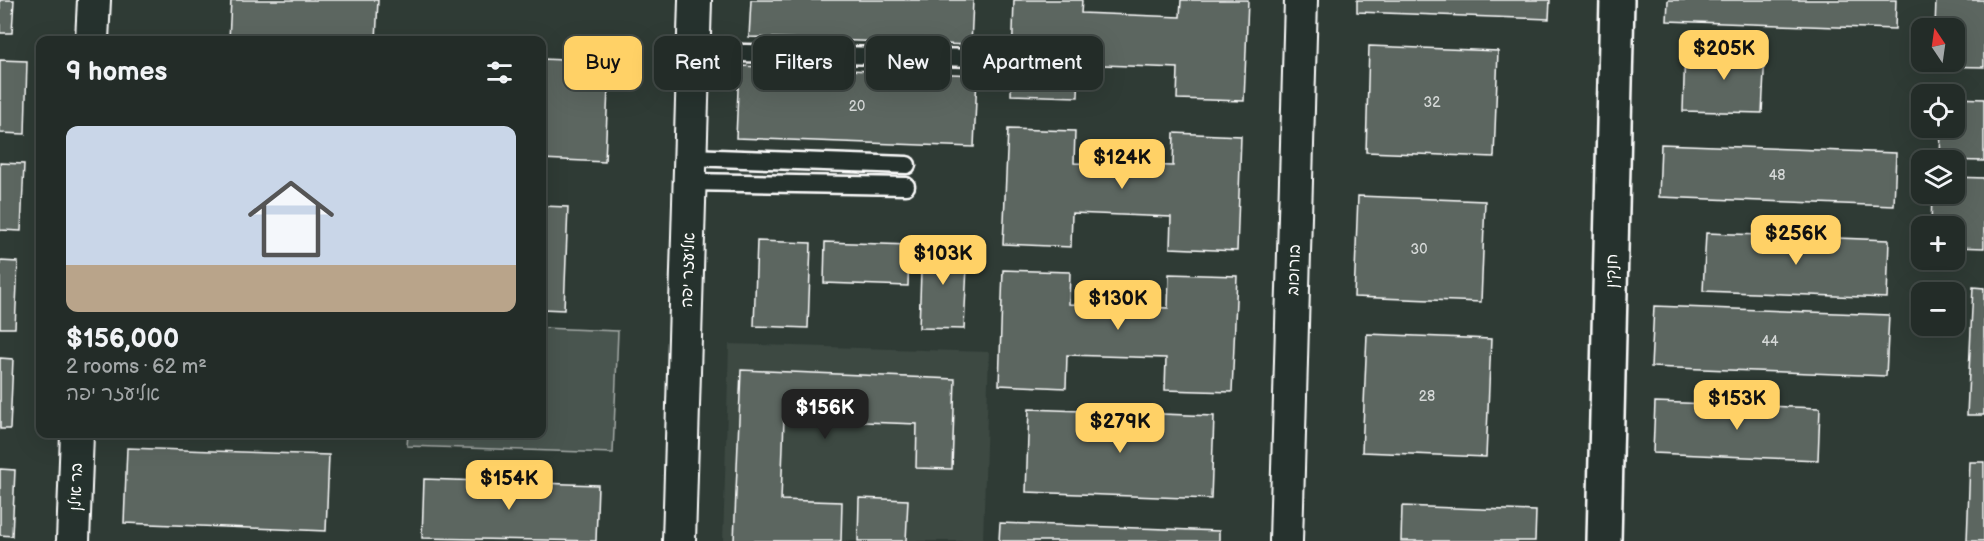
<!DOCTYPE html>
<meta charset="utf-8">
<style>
:root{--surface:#232c28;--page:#2b3430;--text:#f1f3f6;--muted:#a3a7a8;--line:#404845;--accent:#ffd166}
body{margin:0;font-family:"Balsamiq Sans","Playpen Sans Hebrew",sans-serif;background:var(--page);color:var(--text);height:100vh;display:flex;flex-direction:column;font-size:22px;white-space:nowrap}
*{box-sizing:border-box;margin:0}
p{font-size:20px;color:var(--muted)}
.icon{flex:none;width:33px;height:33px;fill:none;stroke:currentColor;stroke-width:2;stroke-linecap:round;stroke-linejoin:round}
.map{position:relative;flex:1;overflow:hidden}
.details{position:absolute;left:36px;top:36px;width:510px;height:402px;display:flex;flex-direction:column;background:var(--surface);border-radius:12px;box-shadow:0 6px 24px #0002,0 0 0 2px var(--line)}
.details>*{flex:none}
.top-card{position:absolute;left:564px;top:36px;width:570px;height:54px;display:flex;gap:12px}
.needle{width:39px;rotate:347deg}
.fabs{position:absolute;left:1911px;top:18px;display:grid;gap:12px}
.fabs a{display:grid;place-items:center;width:54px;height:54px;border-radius:12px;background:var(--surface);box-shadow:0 6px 24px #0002,0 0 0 2px var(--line);font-size:30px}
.price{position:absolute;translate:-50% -51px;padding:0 14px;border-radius:12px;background:var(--accent);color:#111;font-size:20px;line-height:39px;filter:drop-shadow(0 2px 3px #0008)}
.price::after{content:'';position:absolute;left:50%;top:36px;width:18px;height:14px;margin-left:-9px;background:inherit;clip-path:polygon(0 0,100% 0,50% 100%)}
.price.current{background:#222;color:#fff}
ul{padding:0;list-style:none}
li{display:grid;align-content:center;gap:12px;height:318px;padding:0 30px}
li+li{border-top:2px solid var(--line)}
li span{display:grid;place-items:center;height:186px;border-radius:12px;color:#555}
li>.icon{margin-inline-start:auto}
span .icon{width:108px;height:108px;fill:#fffc;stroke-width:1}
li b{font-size:26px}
h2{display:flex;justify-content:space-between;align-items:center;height:72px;padding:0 30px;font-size:26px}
.chip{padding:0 21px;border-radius:12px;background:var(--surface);box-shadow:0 6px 24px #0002,0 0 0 2px var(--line);font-size:21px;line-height:54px}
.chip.current{background:var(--accent);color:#111}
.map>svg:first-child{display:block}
.built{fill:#3c4842}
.green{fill:#4a544f;stroke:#a4aaa7;stroke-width:1.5}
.building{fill:#5b6661;stroke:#fff;stroke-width:1.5}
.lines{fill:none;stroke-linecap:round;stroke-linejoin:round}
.lane-casing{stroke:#fff;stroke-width:21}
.street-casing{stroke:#fff;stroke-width:36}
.secondary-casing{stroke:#fff;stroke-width:38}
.lane{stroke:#26332d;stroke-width:16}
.street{stroke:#26332d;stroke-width:32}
.secondary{stroke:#26332d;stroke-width:33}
.labels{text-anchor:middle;stroke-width:6;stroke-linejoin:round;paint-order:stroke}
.number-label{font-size:14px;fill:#d6d9d8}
.street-label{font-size:16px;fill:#fff;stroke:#26332d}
</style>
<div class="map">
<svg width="1984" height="541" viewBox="0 0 1984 541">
<rect width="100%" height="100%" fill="#2f3b35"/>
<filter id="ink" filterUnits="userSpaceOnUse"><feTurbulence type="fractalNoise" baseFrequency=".0167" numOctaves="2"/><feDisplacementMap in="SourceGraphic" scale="12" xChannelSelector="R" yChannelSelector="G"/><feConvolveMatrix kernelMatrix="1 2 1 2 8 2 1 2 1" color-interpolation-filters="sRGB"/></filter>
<g filter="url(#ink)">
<!-- built -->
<path class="built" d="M729 344 989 352 983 541H723Z"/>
<!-- green -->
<path class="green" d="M542 328 618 331 613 453 407 446 408 434H542Z"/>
<!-- building -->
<g class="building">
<path d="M0 0H14L12 33H0Z"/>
<path d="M231 0H378L376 40H229Z"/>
<path d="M751 0H973L971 45 749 37Z"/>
<path d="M1014 0H1082L1081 13 1180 17 1181 0H1248L1244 101 1177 99 1178 68 1079 64 1078 97 1011 95Z"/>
<path d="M1357 0H1550L1549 19 1357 12Z"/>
<path d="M1668 0H1896L1895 29 1667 21Z"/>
<path d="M1936 0H1984V67L1934 66V62H1954V28H1935Z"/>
<path d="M1369 46 1498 51 1494 157 1366 152Z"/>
<path d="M1685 49 1765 52 1762 113 1683 111Z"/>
<path d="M542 59 609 62 605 162 542 159Z"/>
<path d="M0 60 27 61 25 134 0 133Z"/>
<path d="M739 66 977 75 974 147 736 138Z"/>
<path d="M1954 98 1984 99V161L1940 160 1941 128H1954Z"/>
<path d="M1008 129 1075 131 1074 163 1173 166 1174 133 1241 136 1237 251 1170 248 1171 217 1072 213 1071 247 1003 244Z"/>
<path d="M1661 144 1896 153 1894 206 1659 197Z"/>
<path d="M0 163 24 164 21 231 0 230Z"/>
<path d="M1954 177 1984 178V248L1954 247V226H1931L1932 194H1954Z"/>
<path d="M1358 196 1485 201 1481 302 1354 297Z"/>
<path d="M542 206 568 207 564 310 542 309Z"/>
<path d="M1706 233 1889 240 1887 298 1703 291Z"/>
<path d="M757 241 811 243 808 328 754 326Z"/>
<path d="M825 242 909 245 908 286 824 283Z"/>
<path d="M922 243 968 245 964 329 919 328Z"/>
<path d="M0 261 18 262 15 328H0Z"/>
<path d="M1003 270 1070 272 1069 304 1168 308 1169 274 1237 276 1232 392 1165 390 1166 358 1067 355 1066 388 999 385Z"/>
<path d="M1973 287 1984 288V415H1967Z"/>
<path d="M1654 306 1889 315 1886 376 1651 367Z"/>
<path d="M1367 334 1491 339 1486 457 1362 452Z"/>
<path d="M0 358 13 359 10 429H0Z"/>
<path d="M741 370 955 379 952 469 916 468 917 424 784 419 781 500 842 502 841 541H734Z"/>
<path d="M1655 402 1820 408 1818 460 1653 453Z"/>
<path d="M1029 409 1214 416 1211 499 1026 492Z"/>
<path d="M127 448 329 455 326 531 124 523Z"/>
<path d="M1970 462H1984V541H1967Z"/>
<path d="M0 469 15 470 12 536 0 535Z"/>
<path d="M424 479 598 485 596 541 422 538Z"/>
<path d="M859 498 908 500 906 541H858Z"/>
<path d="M1402 506 1536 511 1535 541H1401Z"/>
<path d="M1000 523 1219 531V541H999Z"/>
</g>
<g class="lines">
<defs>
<g id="lane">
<path d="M694 52 978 58"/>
<path d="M690 157 907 165"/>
<path d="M690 182 906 186"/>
</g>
<g id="street">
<path d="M92 40 94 0"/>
<path d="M73 541 77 434"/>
<path d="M679 541 695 0"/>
<path d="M1286 541 1301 0"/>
</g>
<path id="secondary" d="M1604 541 1617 0"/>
</defs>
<!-- lane casing -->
<use href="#lane" class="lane-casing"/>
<!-- street casing -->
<use href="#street" class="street-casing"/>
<!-- secondary casing -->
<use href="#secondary" class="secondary-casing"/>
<!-- lane -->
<use href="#lane" class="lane"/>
<!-- street -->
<use href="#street" class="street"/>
<!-- secondary -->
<use href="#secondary" class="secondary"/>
</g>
</g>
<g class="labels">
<!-- number labels -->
<g class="number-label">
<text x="1432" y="107">32</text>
<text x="857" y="111">20</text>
<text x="1777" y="180">48</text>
<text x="1419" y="254">30</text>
<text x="1770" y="346">44</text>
<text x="1427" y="401">28</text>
</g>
<!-- street labels -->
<g class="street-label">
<text transform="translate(687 270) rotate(-88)" y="6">אליעזר יפה</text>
<text transform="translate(1293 270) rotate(-88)" y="6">בורוכוב</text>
<text transform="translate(1611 271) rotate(-89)" y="6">חנקין</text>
<text transform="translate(75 487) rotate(-88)" y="6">בר אילן</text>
</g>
</g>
</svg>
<div class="fabs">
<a><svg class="needle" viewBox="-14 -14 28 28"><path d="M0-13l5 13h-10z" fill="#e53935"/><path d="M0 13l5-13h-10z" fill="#a3a7a8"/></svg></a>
<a><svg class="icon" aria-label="locate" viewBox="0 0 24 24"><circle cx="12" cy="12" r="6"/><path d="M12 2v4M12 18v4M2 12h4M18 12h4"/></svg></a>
<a><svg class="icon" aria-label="layers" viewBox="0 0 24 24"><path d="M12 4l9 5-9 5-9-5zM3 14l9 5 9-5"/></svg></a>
<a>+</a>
<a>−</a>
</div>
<b class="price" style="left:1724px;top:81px">$205K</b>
<b class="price" style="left:1122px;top:190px">$124K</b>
<b class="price" style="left:1796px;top:266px">$256K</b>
<b class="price" style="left:943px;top:286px">$103K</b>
<b class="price" style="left:1118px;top:331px">$130K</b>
<b class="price" style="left:1737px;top:431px">$153K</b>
<b class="price current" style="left:825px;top:440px">$156K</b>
<b class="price" style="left:1120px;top:454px">$279K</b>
<b class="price" style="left:509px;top:511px">$154K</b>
<div class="top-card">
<a class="chip current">Buy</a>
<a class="chip">Rent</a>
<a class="chip">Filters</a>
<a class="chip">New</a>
<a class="chip">Apartment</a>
</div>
<section class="details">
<h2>9 homes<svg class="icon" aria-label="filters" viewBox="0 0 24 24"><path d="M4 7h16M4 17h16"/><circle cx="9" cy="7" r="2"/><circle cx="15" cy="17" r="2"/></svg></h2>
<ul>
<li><span style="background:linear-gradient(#c9d6e8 75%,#b9a48a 0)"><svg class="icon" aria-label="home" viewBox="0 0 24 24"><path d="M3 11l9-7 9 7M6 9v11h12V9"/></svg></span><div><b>$156,000</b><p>2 rooms · 62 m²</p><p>אליעזר יפה</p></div></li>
</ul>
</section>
</div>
